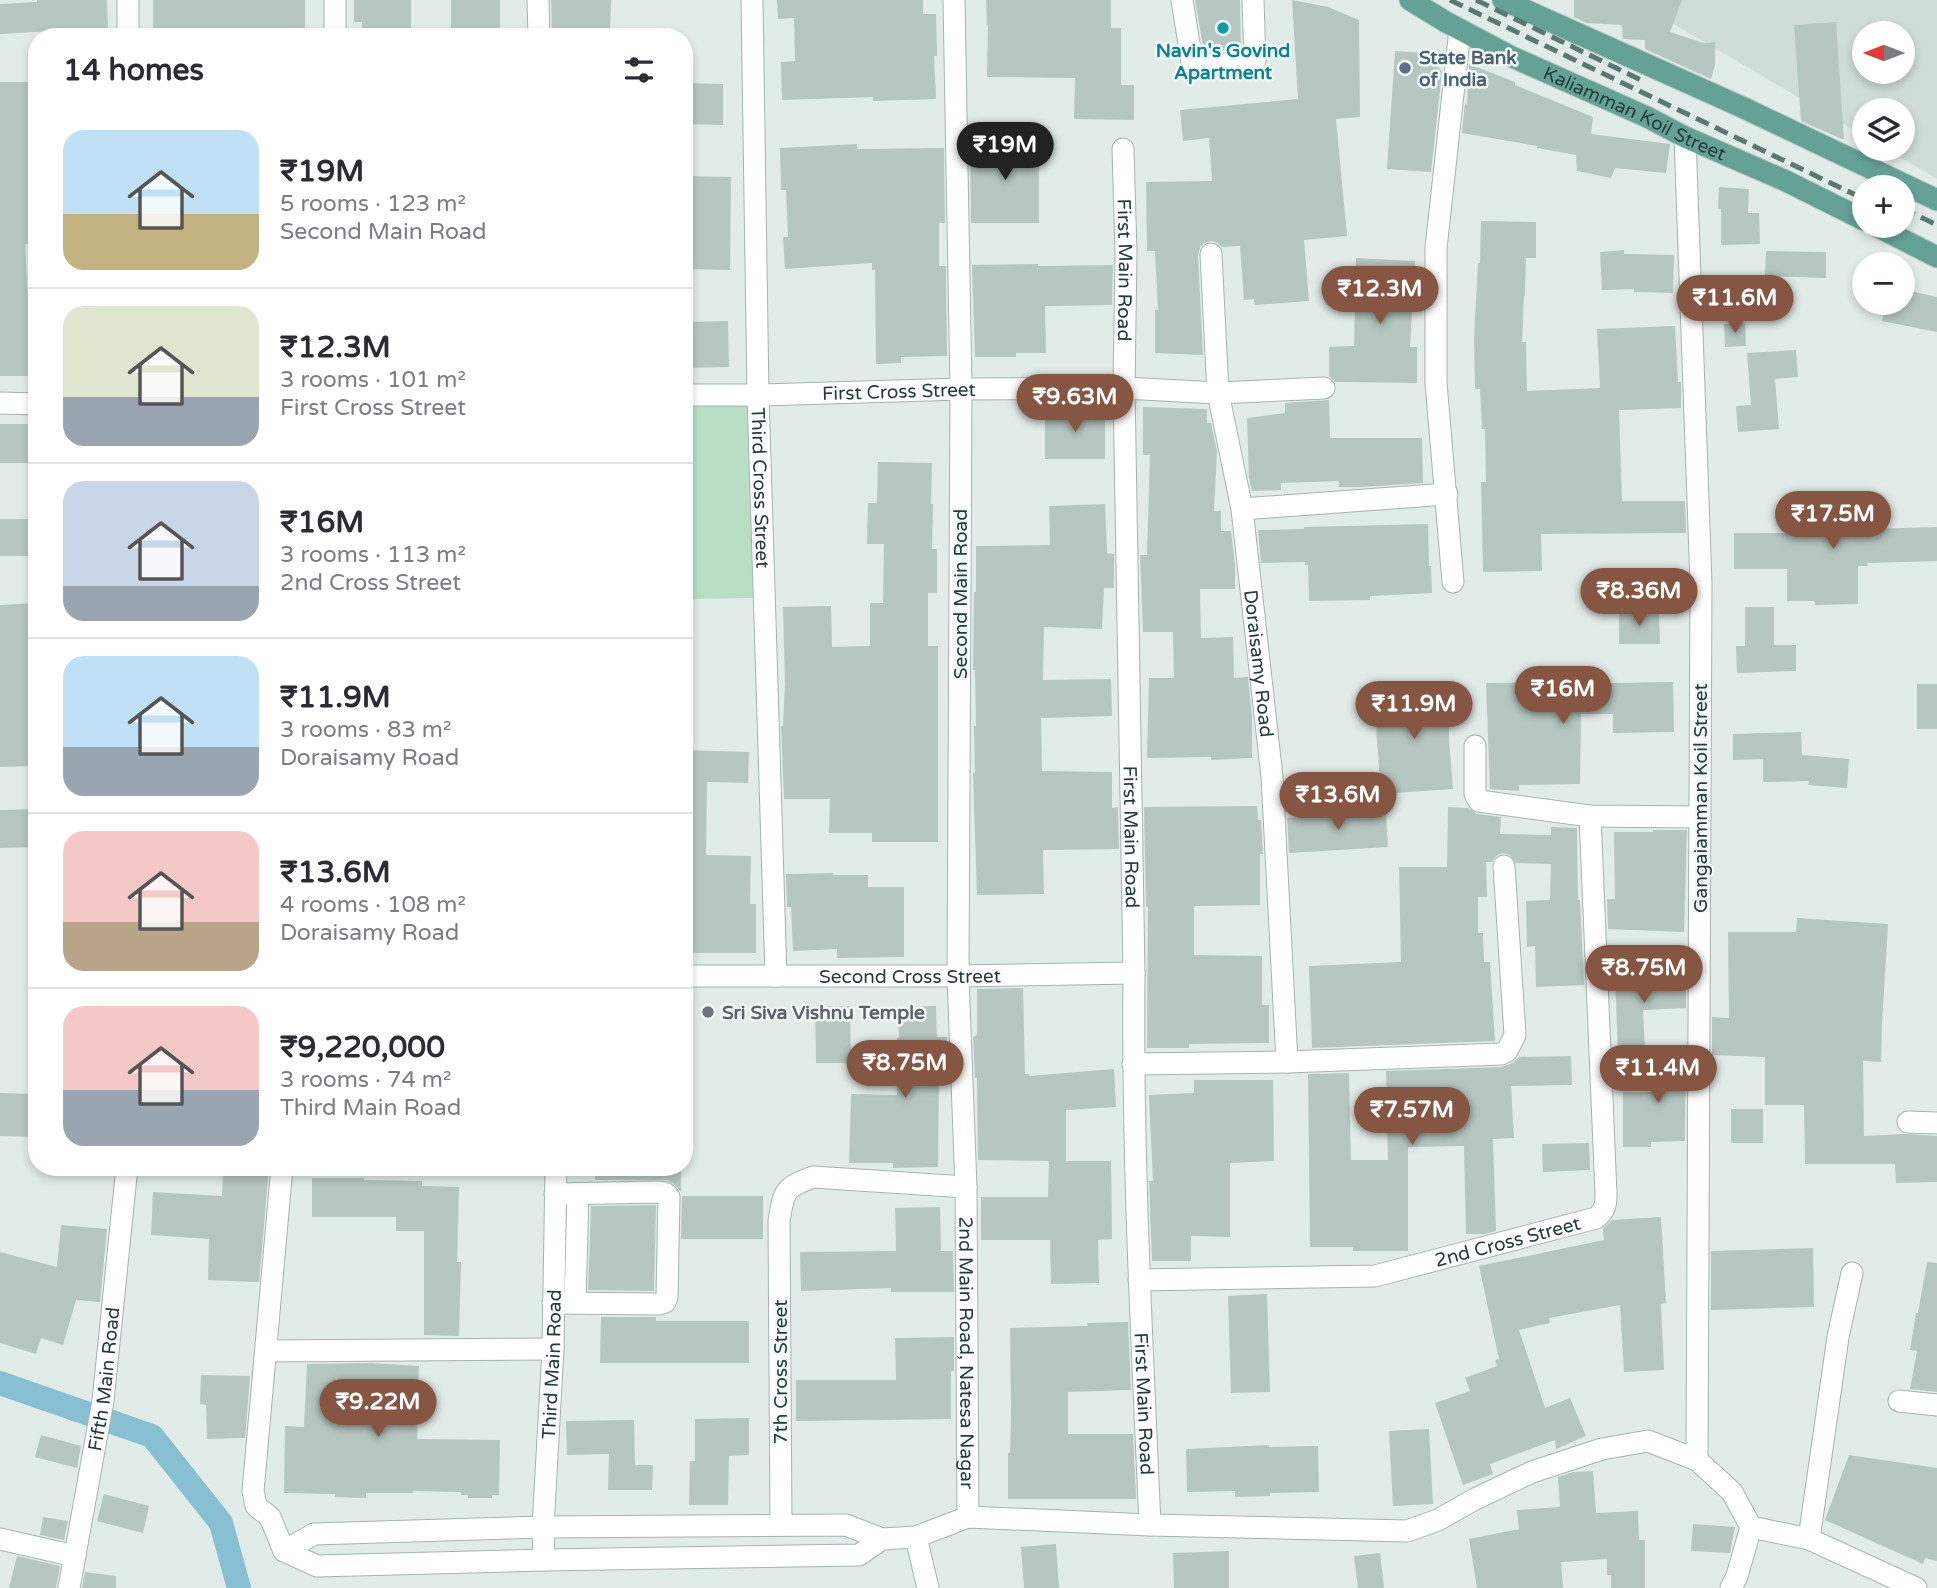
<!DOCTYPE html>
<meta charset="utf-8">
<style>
:root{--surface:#fff;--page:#f2f2f3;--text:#2b2b33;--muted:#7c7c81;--line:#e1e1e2;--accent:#865643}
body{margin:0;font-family:"Varela Round",sans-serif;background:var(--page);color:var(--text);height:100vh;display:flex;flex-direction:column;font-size:26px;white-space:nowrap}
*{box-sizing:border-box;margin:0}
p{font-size:23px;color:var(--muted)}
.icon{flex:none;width:38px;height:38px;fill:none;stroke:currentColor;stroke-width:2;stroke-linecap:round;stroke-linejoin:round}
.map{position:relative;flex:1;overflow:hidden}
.details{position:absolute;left:28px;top:28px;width:665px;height:1148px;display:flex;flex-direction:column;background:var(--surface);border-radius:28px;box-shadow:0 4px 10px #0003}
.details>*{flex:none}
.needle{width:46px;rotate:270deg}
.buttons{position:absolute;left:1852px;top:21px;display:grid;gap:14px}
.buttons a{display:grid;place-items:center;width:63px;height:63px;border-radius:50%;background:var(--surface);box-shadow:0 4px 10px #0003;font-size:35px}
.price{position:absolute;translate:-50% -60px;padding:0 16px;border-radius:24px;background:var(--accent);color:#fff;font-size:23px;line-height:46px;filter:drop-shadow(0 2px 4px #0008)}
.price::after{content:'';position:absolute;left:50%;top:42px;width:21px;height:16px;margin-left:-10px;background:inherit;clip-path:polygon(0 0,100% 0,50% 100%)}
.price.on{background:#222;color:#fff}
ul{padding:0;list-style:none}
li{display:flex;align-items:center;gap:21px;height:175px;padding:0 35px}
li+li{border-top:2px solid var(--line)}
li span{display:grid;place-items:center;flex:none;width:196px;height:140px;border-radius:21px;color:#555}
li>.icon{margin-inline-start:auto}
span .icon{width:84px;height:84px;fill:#fffc;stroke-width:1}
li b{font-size:30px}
h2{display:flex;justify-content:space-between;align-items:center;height:84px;padding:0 35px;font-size:30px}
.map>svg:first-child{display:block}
.built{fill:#cfdcd7;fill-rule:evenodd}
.green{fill:#b9dec6}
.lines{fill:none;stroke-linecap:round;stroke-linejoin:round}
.canal{stroke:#87c0d2;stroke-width:24}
.building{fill:#b6c7c1}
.minor-casing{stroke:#a4b4b0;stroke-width:23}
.major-casing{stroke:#c1c9c7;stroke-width:23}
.minor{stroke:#fff;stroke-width:21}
.major{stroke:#64a298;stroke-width:21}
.rail{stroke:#5b7873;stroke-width:5;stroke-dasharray:14 7;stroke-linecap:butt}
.culture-dot{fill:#0f9aa8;stroke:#f1f8f5;stroke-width:2.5}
.service-dot{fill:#5c6f8a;stroke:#f1f8f5;stroke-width:2.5}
.worship-dot{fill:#6b7280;stroke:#f1f8f5;stroke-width:2.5}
.labels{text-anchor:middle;stroke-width:5;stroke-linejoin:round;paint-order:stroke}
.culture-label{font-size:19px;font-weight:bold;fill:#0d838f;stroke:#f1f8f5}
.service-label{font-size:19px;font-weight:bold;fill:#4e5e75;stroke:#f1f8f5;text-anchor:start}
.street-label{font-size:19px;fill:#213d38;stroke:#f1f8f5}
.worship-label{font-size:19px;font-weight:bold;fill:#5b616d;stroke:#f1f8f5;text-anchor:start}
</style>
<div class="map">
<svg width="1937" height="1588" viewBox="0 0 1937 1588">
<rect width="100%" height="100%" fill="#e1ece8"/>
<!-- built -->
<path class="built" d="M1633 0H1937V179L1886 149H1902V110H1864V136ZM1864 33H1902V72H1864Z"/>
<!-- green -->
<path class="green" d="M751 403 755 598 684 599V404Z"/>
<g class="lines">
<!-- canal -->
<path class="canal" d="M0 1383 152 1436 221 1523 239 1588"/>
</g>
<!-- building -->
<g class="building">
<path d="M37 0H107L108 28 0 34V4L37 2Z"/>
<rect x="153" y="0" width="152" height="37"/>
<path d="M354 0H411V37H362V22H354Z"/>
<rect x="451" y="0" width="49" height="37"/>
<path d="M551 0H611L610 31 552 30Z"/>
<path d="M777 0H923V14H936L937 56H934L936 99 873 101V97L782 100 781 62 795 61 794 18 778 19Z"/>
<path d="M986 0H1111V28H1121V85H1134V120L1074 119 1075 78 987 77 988 25H987Z"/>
<path d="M1195 0H1240L1241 49 1204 52Z"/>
<path d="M1292 0 1328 7 1359 20 1360 117 1336 119 1347 236 1304 240 1309 301 1255 305 1254 299 1244 300 1240 246 1222 247 1216 242 1211 241 1204 243 1200 247 1198 255 1203 355 1155 353V310H1158L1155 251H1147L1146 182 1212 181 1209 138 1183 141 1180 110 1298 99Z"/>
<path d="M1574 0H1682L1670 32 1704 43 1715 42V65L1711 79 1645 49V40L1623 39 1622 25 1586 23 1574 17Z"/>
<path d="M1836 22 1844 140 1801 121 1794 25Z"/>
<path d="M1395 51 1427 53 1442 72 1431 172 1387 169Z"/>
<path d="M1469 64 1515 82V85L1593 117 1591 134 1670 144 1666 173 1615 168 1611 178 1577 171 1576 155 1537 148V146L1462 133 1465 103 1467 105Z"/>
<path d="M0 82H29V88H37V129H28L30 201H33V244H25L30 339H34L35 376H0Z"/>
<path d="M684 83 723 84V125L684 124Z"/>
<path d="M970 141H1039V223H971Z"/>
<path d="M857 144V149L944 148 945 223H939V266H946L947 356 901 357V363L876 364 875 270H872V263L785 269 783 237H788L786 190H781L780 148Z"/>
<path d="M684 176 731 177 730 270 689 269 691 209H684Z"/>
<path d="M1719 187 1749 189 1748 213H1759L1760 244 1721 245V209H1718Z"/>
<path d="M1481 221 1536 222V258H1526L1525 296H1524L1522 342H1526L1527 391 1600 388 1597 329 1675 326 1678 382H1681V408L1619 410 1622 501H1685L1686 533 1541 534 1542 571 1483 572 1481 482H1486L1485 429H1482L1480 389H1475L1474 338 1478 263H1480Z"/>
<path d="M1624 250V254L1674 255 1673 293 1634 292V289L1602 290 1600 252Z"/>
<path d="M1766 251 1826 252V278L1765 276Z"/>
<path d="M1356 258 1415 261 1410 347H1417V383L1335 382 1329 376V347L1354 346Z"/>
<path d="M1038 264V266L1113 265 1112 305 1045 306 1046 353H1016V357H975L972 265Z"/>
<path d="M1902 289 1937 297V332L1882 321 1886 303H1902Z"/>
<path d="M728 321 729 367 684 368V322Z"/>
<path d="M1745 323 1746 346 1725 347 1724 324Z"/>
<path d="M1796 350 1798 377 1775 379 1779 429 1738 432 1736 406 1751 405 1747 353Z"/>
<path d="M1329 400 1330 438H1422L1423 483 1362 487H1339V481L1281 483V490L1252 491 1249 478 1247 418 1285 413V403Z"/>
<path d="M1143 407 1207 409V423H1211L1217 451 1214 511H1221V531H1231L1235 564V589H1200L1201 638 1233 637 1234 678 1248 677 1252 717V758L1211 760V757L1147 758 1149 678H1174L1173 632H1143L1140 555H1147L1150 455H1143Z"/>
<rect x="1045" y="408" width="60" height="51"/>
<rect x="0" y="424" width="28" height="39"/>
<path d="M878 462 932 463 931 504H933L932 549H937V593H928V646H938V842H872V833H829L830 799H784L781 726H783L785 685 783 607 831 606 832 647 870 646V603H883L884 544H867L868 503H877Z"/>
<path d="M1846 495H1868V529L1937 527V561L1867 563 1868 566H1858V604L1815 605V601H1787V569H1734V533H1803L1817 531V498L1846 497Z"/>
<path d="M1105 504 1107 553 1114 554V588H1104L1102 629 1044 627 1043 680 1111 679 1112 716 1041 718 1042 771 1112 772V808L1118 807 1119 849 1043 850 1044 894 977 895 973 773H975L974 726H976L975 670H973L974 592H976V546L1050 545 1049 506Z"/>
<rect x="0" y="519" width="37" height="37"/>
<path d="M1428 524 1429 566H1431L1432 593 1370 596V600L1309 601 1308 565H1305V562L1261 563 1258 530 1304 529V527Z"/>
<path d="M37 603V766L0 767V605Z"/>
<path d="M1745 607H1774V645H1796V671L1737 673 1736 646H1745Z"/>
<path d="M1619 611H1659L1660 644H1619Z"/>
<path d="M1554 682V684L1673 682 1674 732 1613 733V714H1581L1580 784 1519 785V791L1490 789 1486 683Z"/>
<rect x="1917" y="684" width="20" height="45"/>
<path d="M1449 689V740L1453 789 1381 794 1377 742 1375 691Z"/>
<path d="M1801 732 1802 755 1849 759 1847 788 1808 785 1809 781 1763 782V759L1733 760V734Z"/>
<path d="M684 750 749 752 748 783 707 782 706 855 751 856 750 904H756V953H684Z"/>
<path d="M1257 806 1258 820H1261L1263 854H1260V905L1194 906V955L1262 956V1005H1269V1043L1189 1044V1048H1147L1148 907H1146L1144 807Z"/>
<path d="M1448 807 1468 808 1477 814 1501 817 1500 834 1551 835V827L1577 828 1578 900H1580L1584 985 1536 987 1535 946 1527 947 1526 901 1550 900 1551 864 1516 863 1510 855 1502 853 1496 856 1492 862H1486L1487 897H1478V933H1483L1484 962H1490L1495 1041 1312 1048 1309 966 1401 962 1399 867H1447Z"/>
<path d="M37 809V847L0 848V810Z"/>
<path d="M1386 812 1388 847 1289 853 1287 818Z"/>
<path d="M1653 830H1687L1684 932 1608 929 1607 899H1615L1614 832H1653Z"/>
<path d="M833 873V875H868V887H904V957L837 958V949L793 951 791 907H787L786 874Z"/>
<path d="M1797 918 1888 924 1882 1024 1881 1062 1863 1061 1864 1136 1905 1134 1937 1136V1182L1896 1183 1895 1164H1805L1804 1105H1765V1057L1712 1055V1017L1729 1018 1728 932H1796Z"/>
<path d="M1686 976V1008L1643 1010 1645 1049 1618 1050 1615 979Z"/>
<path d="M1023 988 1025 1074H1029V1076L1114 1069 1116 1107 1066 1110V1161H1111L1112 1239 1098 1240 1099 1283 1051 1284 1050 1240H981V1197H1048L1049 1161 978 1160 977 1078H975L973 1037 977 1035V989Z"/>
<path d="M815 1006H850L851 1063H816Z"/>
<path d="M936 1006 937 1037H947L949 1078H939L938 1167 893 1168V1163H849L851 1094 897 1095V1038H899L898 1007Z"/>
<path d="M1686 1049 1685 1141 1651 1142V1147H1623V1092H1656L1655 1050Z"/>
<path d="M1571 1056 1572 1085 1511 1086 1514 1138 1493 1139 1496 1231 1485 1234H1466L1464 1146 1408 1147V1251H1353V1247H1310L1308 1074 1349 1073 1351 1160H1388L1386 1071 1501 1067 1513 1063 1519 1057Z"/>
<path d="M1194 1080H1273L1274 1161 1230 1163V1237L1191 1236V1261H1152L1149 1181H1153L1149 1095 1194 1093Z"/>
<path d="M0 1093 37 1094V1137L0 1136Z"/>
<rect x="1731" y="1109" width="32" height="34"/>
<path d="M1589 1143 1590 1170 1543 1172 1542 1144Z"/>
<path d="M223 1167H269L259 1282 208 1280 209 1239 151 1235 153 1192 222 1196Z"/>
<path d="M595 1167H681V1192L674 1184 667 1180H595Z"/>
<path d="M312 1178H364V1180L422 1181V1186L459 1187 457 1262H461L459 1336 424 1335V1231H396V1217H312Z"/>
<path d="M682 1196H763V1239H681Z"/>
<path d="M656 1205 654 1291 588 1290 591 1206Z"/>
<path d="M940 1207 941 1251H953L954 1292H891V1288L801 1291 800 1252 896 1251 895 1208Z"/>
<path d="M1661 1217 1666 1303 1661 1304 1664 1370 1624 1372 1620 1305 1549 1318 1550 1323 1519 1330 1545 1408 1570 1398 1586 1436 1556 1449 1555 1440 1490 1464 1493 1474 1463 1485 1435 1403 1470 1391 1465 1378 1497 1366 1495 1360 1499 1359 1479 1266 1604 1240 1603 1229 1612 1220Z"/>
<path d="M61 1225 107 1229 100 1302 76 1300 63 1345 41 1338 36 1354 0 1343V1252L57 1267Z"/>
<path d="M1813 1248 1814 1307 1711 1310V1251Z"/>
<path d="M1927 1262 1937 1263V1392L1910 1389 1917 1351 1910 1350 1916 1313H1918Z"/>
<path d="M1267 1294 1270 1392 1231 1393 1228 1296Z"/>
<path d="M601 1317H656V1321H749V1363H600Z"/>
<path d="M1128 1322 1131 1390 1068 1392V1434H1133L1136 1499H1008V1453H1010L1011 1414 1010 1328 1088 1326 1087 1323Z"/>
<path d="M954 1337V1371H951V1419L796 1421V1380H896L895 1338Z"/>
<path d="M371 1363 419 1366 417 1439 500 1440 499 1495H492V1498H468V1495H461V1492L413 1491V1493H366V1498L335 1497V1494L284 1493 285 1426 304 1427 307 1364Z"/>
<path d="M201 1375 250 1376 245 1438 207 1439 206 1405 200 1404Z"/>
<path d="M749 1418V1455L729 1456 728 1505H689L690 1461H695V1419Z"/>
<path d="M634 1420 635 1465H653L652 1490H608L609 1454 567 1455 566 1421Z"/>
<path d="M1429 1429 1433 1504 1393 1506 1389 1431Z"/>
<path d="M41 1435 81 1446 77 1468 35 1457Z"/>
<path d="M1269 1445V1447L1318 1446 1319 1492 1270 1493V1496L1235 1497V1491L1187 1492 1186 1449Z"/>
<path d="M1849 1455 1937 1468V1561L1925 1558 1923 1564 1825 1520Z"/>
<path d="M1593 1471 1596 1513 1638 1511 1639 1540H1645V1588H1611V1575H1607V1559L1561 1562 1563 1588H1477L1469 1539 1519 1529 1517 1510 1560 1507 1558 1477 1573 1472Z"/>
<path d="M104 1494 149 1506 143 1533 97 1521Z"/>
<path d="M43 1517 68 1521 64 1540 40 1535Z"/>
<path d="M1693 1524 1735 1527 1730 1553 1691 1551Z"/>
<path d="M1056 1544 1059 1588H1024L1021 1547Z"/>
<path d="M1229 1551V1588H1174L1173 1553Z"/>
<path d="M1380 1553 1384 1588H1358L1354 1556Z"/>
<path d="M17 1556 60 1566 56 1588H9Z"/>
<path d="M85 1572 116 1576V1588H82Z"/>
</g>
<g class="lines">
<defs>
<g id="minor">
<path d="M128 0V37"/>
<path d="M335 0V37"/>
<path d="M538 0 539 37"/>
<path id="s1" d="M752 0 758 395 776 976"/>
<path id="s2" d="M954 0 961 389 958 976 966 1187 968 1517"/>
<path d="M1182 0 1192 62 1200 66 1255 61 1253 0"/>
<path d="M1685 137 1701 584 1697 1460"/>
<path id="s3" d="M1123 149 1126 253 1124 388 1134 973C1132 1157 1142 1341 1150 1525"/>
<path id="s4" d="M1211 254 1218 393 1242 509 1272 777 1287 1062"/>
<path id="s5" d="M684 395H758L961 389 1124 388 1218 393 1324 388"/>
<path d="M0 403 37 404"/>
<path d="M1242 509 1447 494"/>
<path d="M1453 582 1436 383V248L1460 30"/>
<path d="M1475 746V794L1479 801 1590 816 1700 817"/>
<path id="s6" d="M684 976H958L1134 973"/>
<path d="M1133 1064 1287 1062 1501 1054 1507 1051 1515 1035 1504 866"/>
<path d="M1908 1122 1937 1123"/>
<path d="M282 1167 253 1491 256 1506 270 1517 284 1551 317 1566 544 1560 859 1555 882 1539"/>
<path id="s7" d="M1139 1280 1375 1276 1596 1218C1605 1211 1606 1205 1606 1194L1590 816"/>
<path d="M553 1303 659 1304 665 1302 667 1297 669 1197 665 1193 657 1192 555 1194"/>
<path d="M575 1303 578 1194"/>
<path d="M266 1351 553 1349"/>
<path d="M1899 1401 1937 1405"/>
<path d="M781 1524 779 1221C784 1190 784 1188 813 1177L966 1187"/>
<path d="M916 1537 928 1588"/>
<path d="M0 1539 75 1556"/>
<path d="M1809 1539 1838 1337 1852 1273"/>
<path d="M284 1551 314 1534 543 1527 846 1525 882 1539 916 1537 968 1517 1150 1525 1407 1531 1438 1520 1475 1499 1532 1472 1602 1449 1648 1441 1697 1460 1732 1492 1751 1527 1809 1539 1916 1588"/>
<path id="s8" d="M544 1560 543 1527 553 1349 556 1167"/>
<path id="s9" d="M69 1588 103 1401 127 1167"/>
<path d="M1731 1588 1737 1576 1751 1527"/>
</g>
<g id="major">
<path id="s10" d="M1410 0 1446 22 1510 56 1647 117 1685 137 1786 181 1864 220"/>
<path d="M1503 0 1744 108 1937 200"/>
<path d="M1876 226 1937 257"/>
</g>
</defs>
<!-- minor casing -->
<use href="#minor" class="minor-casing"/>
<!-- major casing -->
<use href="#major" class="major-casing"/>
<!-- minor -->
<use href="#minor" class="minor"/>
<!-- major -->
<use href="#major" class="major"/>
<!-- rail -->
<g class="rail">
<path d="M1450 0 1864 199"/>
<path d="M1476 0 1643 81"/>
<path d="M1902 208 1937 225"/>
</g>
</g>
<!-- markers -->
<circle class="culture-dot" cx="1223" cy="28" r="7"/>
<circle class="service-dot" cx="1405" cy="68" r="7"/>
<circle class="worship-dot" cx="708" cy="1012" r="7"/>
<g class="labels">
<!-- culture labels -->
<g class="culture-label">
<text x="1223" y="57">Navin's Govind<tspan x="1223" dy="22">Apartment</tspan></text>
</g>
<!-- service labels -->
<g class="service-label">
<text x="1419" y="64">State Bank<tspan x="1419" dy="22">of India</tspan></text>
</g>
<!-- street labels -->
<g class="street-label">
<text dy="7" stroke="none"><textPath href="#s10" startOffset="252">Kaliamman Koil Street</textPath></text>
<text dy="7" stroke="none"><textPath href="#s3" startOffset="121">First Main Road</textPath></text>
<text dy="7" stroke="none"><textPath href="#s5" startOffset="215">First Cross Street</textPath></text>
<text dy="7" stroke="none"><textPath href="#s1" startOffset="488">Third Cross Street</textPath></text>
<text transform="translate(960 594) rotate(-90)" y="7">Second Main Road</text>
<text dy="7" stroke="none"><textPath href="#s4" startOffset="413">Doraisamy Road</textPath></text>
<text transform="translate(1700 798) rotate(-90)" y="7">Gangaiamman Koil Street</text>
<text dy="7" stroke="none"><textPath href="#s3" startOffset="688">First Main Road</textPath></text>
<text dy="7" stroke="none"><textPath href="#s6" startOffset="226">Second Cross Street</textPath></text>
<text dy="7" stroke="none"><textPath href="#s7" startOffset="373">2nd Cross Street</textPath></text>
<text dy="7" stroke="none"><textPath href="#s2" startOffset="1353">2nd Main Road, Natesa Nagar</textPath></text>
<text dy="7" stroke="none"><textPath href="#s8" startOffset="196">Third Main Road</textPath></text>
<text transform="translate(780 1372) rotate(-90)" y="7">7th Cross Street</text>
<text dy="7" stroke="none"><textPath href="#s9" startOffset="212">Fifth Main Road</textPath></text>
<text dy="7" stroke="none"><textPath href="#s3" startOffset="1255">First Main Road</textPath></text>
</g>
<!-- worship labels -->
<g class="worship-label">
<text x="722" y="1019">Sri Siva Vishnu Temple</text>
</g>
</g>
</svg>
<div class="buttons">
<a><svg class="needle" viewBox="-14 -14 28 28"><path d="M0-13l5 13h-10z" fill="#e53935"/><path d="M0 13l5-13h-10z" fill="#7c7c81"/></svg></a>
<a><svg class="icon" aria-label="layers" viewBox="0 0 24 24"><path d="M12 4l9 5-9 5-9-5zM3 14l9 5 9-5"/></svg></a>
<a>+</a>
<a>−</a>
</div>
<b class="price on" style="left:1005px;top:182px">₹19M</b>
<b class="price" style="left:1380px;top:326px">₹12.3M</b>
<b class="price" style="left:1735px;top:335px">₹11.6M</b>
<b class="price" style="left:1075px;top:434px">₹9.63M</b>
<b class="price" style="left:1833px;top:551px">₹17.5M</b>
<b class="price" style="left:1639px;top:628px">₹8.36M</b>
<b class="price" style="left:1563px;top:726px">₹16M</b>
<b class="price" style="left:1414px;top:741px">₹11.9M</b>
<b class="price" style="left:1338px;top:832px">₹13.6M</b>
<b class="price" style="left:1644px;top:1005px">₹8.75M</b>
<b class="price" style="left:905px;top:1100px">₹8.75M</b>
<b class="price" style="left:1658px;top:1105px">₹11.4M</b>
<b class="price" style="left:1412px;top:1147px">₹7.57M</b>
<b class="price" style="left:378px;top:1439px">₹9.22M</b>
<section class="details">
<h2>14 homes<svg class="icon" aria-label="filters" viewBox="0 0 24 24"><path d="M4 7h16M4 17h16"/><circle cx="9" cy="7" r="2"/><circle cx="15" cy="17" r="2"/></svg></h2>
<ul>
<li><span style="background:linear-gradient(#bfe0f5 60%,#c2b280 0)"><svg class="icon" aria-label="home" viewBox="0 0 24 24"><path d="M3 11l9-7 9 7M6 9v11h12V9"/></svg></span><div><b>₹19M</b><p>5 rooms · 123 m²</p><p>Second Main Road</p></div></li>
<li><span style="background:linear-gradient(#dfe7d0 65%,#9aa5b1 0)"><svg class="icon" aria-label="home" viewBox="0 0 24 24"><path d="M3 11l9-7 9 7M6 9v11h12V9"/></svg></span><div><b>₹12.3M</b><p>3 rooms · 101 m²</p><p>First Cross Street</p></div></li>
<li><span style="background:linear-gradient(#c9d6e8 75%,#9aa5b1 0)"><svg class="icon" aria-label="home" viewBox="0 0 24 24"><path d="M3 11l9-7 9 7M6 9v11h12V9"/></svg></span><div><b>₹16M</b><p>3 rooms · 113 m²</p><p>2nd Cross Street</p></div></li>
<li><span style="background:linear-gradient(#bfe0f5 65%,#9aa5b1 0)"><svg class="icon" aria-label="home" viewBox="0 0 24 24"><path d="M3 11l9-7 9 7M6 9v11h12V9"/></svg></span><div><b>₹11.9M</b><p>3 rooms · 83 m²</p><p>Doraisamy Road</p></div></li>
<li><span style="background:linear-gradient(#f6c9c9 65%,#b9a48a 0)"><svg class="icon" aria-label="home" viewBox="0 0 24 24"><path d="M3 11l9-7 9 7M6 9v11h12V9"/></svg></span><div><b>₹13.6M</b><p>4 rooms · 108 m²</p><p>Doraisamy Road</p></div></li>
<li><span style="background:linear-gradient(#f6c9c9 60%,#9aa5b1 0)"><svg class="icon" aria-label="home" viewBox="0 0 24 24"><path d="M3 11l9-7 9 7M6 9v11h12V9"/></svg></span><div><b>₹9,220,000</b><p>3 rooms · 74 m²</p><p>Third Main Road</p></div></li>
</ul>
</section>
</div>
